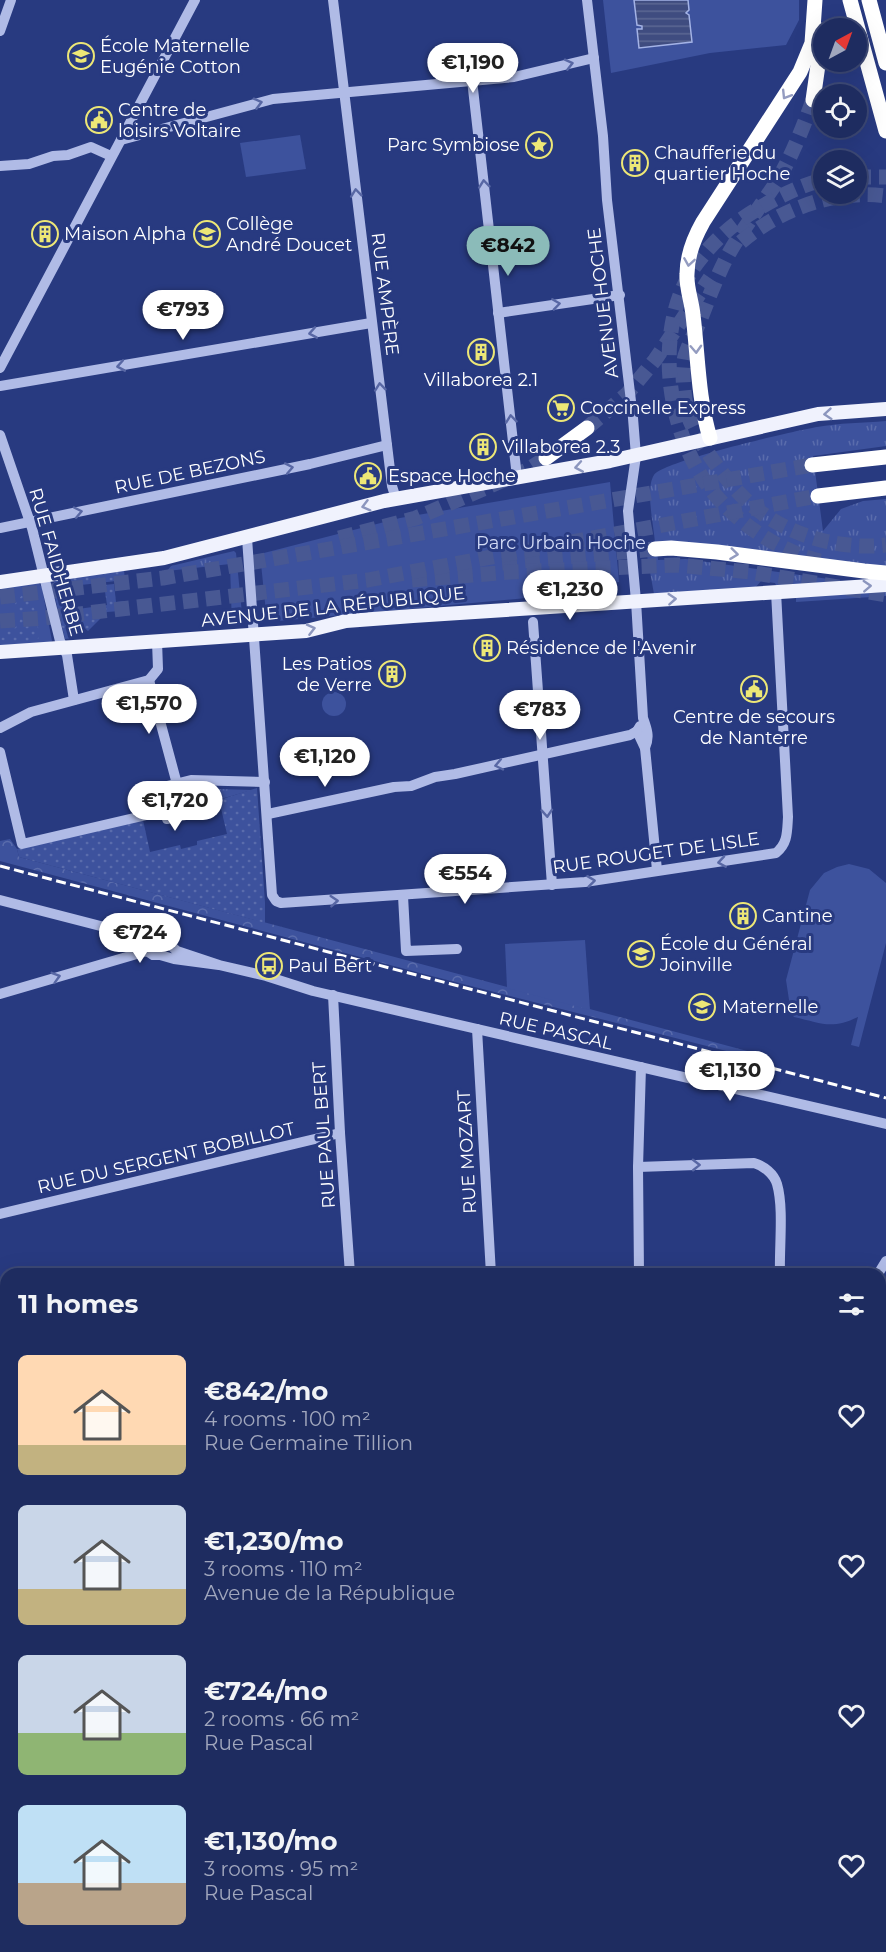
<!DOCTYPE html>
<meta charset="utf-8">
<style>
:root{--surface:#1e2c60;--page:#263466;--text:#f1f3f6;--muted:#a1a7bd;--line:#3c4875;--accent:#8bbbb9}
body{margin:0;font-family:Montserrat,sans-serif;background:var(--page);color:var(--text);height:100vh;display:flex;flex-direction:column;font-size:22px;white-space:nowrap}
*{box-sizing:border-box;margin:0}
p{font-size:20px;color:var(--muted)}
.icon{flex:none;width:33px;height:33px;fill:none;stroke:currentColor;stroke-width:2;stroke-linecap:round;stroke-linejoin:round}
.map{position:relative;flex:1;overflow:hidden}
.side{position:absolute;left:0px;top:1268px;width:886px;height:686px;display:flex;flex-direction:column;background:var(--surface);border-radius:18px 18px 0 0;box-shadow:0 6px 24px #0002,0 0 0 2px var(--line)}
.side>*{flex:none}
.needle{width:39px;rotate:41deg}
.controls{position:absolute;left:813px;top:18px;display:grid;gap:12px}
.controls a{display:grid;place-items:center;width:54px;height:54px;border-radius:50%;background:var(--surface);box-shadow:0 6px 24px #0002,0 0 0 2px var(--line);font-size:30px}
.price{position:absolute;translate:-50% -51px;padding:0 14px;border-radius:21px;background:#fff;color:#222;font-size:20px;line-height:39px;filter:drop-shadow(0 2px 3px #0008)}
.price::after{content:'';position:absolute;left:50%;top:36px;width:18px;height:14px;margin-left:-9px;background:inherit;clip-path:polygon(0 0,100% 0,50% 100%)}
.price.on{background:var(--accent);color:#111}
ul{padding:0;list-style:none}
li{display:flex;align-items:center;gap:18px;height:150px;padding:0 18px}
li span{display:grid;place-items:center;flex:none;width:168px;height:120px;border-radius:9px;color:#555}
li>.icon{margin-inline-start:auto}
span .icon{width:72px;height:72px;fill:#fffc;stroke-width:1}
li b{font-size:26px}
h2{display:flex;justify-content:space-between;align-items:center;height:72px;padding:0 18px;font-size:26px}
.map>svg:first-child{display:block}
.grass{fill:url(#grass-tufts)}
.forest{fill:url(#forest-crowns)}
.park{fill:#3d529d}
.garden{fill:url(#garden-dots)}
.water{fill:url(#water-rules);stroke:#a4b3e6;stroke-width:1.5}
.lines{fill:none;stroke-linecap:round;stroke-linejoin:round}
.highway-tunnel{stroke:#485893;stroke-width:15;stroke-dasharray:15 8;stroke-linecap:butt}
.minor{stroke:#b0bbe6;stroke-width:10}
.major{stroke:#f0f2fd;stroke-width:14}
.highway{stroke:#fff;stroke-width:15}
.rail{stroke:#fff;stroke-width:3;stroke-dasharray:10 4.5;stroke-linecap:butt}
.oneway{stroke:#5867a4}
.oneway2{stroke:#949cc0}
.oneway3{stroke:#8c96be}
.labels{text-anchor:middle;stroke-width:6;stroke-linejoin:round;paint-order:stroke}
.poi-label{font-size:18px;fill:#fff;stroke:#283a80;text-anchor:start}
.street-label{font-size:18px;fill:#fff;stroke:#283a80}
.park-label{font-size:18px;fill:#d2daf5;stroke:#283a80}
</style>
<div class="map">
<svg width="886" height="1952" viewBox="0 0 886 1952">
<defs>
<pattern id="grass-tufts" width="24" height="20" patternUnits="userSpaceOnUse" patternTransform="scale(1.5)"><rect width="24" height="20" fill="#3d529d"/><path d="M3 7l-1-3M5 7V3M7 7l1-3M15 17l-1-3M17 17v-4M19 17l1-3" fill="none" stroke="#5a6cac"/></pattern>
<pattern id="forest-crowns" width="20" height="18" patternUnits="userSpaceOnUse" patternTransform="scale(1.5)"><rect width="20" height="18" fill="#3d529d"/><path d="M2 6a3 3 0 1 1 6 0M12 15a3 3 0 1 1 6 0" fill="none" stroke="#5a6cac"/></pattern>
<pattern id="garden-dots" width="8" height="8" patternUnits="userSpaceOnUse" patternTransform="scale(1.5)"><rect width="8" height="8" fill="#3d529d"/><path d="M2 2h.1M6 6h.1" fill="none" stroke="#5a6cac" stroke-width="1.8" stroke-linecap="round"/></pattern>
<pattern id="water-rules" width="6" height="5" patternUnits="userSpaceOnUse" patternTransform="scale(1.5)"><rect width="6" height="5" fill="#3f4c80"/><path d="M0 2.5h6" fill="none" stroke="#5c6793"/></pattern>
</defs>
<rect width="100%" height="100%" fill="#283a80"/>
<!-- grass -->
<g class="grass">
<path d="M886 421V446L813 456 823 531 841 509 863 501 886 499V569L656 544 658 560 686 559 843 581 777 587 775 583 761 581 755 588 654 594 645 544 655 543C654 526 645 489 654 475 663 461 794 431 817 427 839 423 863 423 886 421Z"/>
<path d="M234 551 236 553 243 624 232 626 230 564 167 571 171 566Z"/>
<path d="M886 590V596L796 602V596Z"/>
<path d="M184 788 252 790 207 803 204 795 186 798Z"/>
</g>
<!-- forest -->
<path class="forest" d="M10 839 17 849 19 857 751 1052 750 1057 420 973 0 861V841Z"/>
<!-- park -->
<g class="park">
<path d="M603 0H799V20L786 45 710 53 611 73Z"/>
<path d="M300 135 306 169 246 177 240 143Z"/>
<path d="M610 482 619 582 612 583V590L267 622 260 554 400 518Z"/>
<path d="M39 583 42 588 52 641 51 643 0 648V586Z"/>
<circle cx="334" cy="704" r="12"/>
<path d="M849 864 869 869 886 883V943L859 1047 851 1045 858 1017C831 1030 821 1023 794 1017L791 1013 786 980 810 890 824 873 837 867Z"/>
<path d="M585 940 590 1010 507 988 505 944Z"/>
</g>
<!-- garden -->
<g class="garden">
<path d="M124 570 125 580 63 587 66 610H71L74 636V638L65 639 52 585 57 579Z"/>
<path d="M114 584 116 602 124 601V608L120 611 107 612 88 631 79 623 78 609 107 605 104 585Z"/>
<path d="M26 590 37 615 39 638C29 644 12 643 1 640L0 631C17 634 27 618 15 604Z"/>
<path d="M257 788 265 903V923L19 857 17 849 143 820 150 852 180 845 181 849 197 845V841L227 834 219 800Z"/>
</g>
<!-- water -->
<path class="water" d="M634 0H688L689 10 686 13 689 15 692 42 639 48 637 29H642V26L637 25Z"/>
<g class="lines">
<!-- highway-tunnel -->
<g class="highway-tunnel">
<path d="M813 100C803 128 791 158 776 183 760 207 742 230 728 255 717 276 709 297 701 318 696 331 689 343 685 356 681 372 684 399 688 415 695 438 723 476 740 494 775 532 836 551 886 545"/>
<path d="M856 177H886"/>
<path d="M741 242C780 209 835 189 886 196"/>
<path d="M587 428 627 394 655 360 710 278"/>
<path d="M339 538 416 518 527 470 546 458"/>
<path d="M820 561C782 552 743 527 717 497 667 440 651 333 694 267 712 242 734 222 761 207 780 196 803 184 824 180"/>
<path d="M502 563 655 549"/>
<path d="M412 580 511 572 677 565 750 572 886 595"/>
<path d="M0 597 163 578 812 465"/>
<path d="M0 621 44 618 368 580 818 496"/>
</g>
<!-- minor -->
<g class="minor">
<path d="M333 0C354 162 371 324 392 486L396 499"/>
<path d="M587 0 603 136 607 200 633 418 636 456 628 511 636 601 643 718C647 729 650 737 645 748"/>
<path d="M0 31 11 0"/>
<path d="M472 80 517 477"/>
<path d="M121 140 273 99 514 77 594 58"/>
<path d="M0 166 29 164 53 156 68 155 91 147 111 156"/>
<path d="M498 313 620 295"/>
<path d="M0 368 195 0"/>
<path d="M0 386 371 323"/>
<path d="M0 435 32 528 60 641 67 655 74 700"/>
<path d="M0 528 310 464 387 445"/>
<path d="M247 538 272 895 276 901 281 903 585 882 776 853C788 843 787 832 788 817L776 592"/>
<path d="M533 622 552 885"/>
<path d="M149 680 177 784"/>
<path d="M640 726 637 731 645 748 657 870"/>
<path d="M0 728 31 712 149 680 158 669 157 641"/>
<path d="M0 752 22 844 164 811 159 788 191 780 265 782"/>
<path d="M164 811 167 819 208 810"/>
<path d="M268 814 394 787 411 786 435 777 455 774 630 735 637 731"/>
<path d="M403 896 406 951 457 949"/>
<path d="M0 900 147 938"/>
<path d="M219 965 174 959 160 955H153L147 951 145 942 150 935 158 934 177 951 219 965 266 976 313 991 886 1124"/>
<path d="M0 994 147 951"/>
<path d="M333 995 340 1133 350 1274"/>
<path d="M477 1029 491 1274"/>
<path d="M638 1167 754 1163C764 1166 774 1174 777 1184 784 1208 779 1248 780 1274"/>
<path d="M0 1214 340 1133"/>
<path d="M639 1274 638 1167 641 1067"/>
<path d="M878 1274 886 1261"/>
<path d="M0 1297 6 1311"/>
<path d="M880 1445 886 1438"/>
<path d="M0 1456 6 1454"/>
<path d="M880 1588 886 1587"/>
<path d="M0 1716 6 1717"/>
<path d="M0 1913H6"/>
<path d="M415 1947 430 1952"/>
<path d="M816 1947 819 1952"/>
<path d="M833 1947 839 1952"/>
<path d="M66 1952V1947"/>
<path d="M485 1952 489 1947"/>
<path d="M497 1952 498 1947"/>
<path d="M774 1952 775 1947"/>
</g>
<!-- major -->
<g class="major">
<path d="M0 582 164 558 384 501 610 461 818 414 886 409"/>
<path d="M0 652 306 631 346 621 413 616 886 585"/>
</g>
<!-- highway -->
<g class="highway">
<path d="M850 0 886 131"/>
<path d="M869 0 886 63"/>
<path d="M813 100 823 30"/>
<path d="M710 438C698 399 698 356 693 315 692 302 686 287 687 274 687 256 694 238 703 222L800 72 812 43 815 0"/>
<path d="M546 458 587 428"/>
<path d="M812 465 886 457"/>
<path d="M818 496 886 488"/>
<path d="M655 549 671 548 717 552 864 571 886 573"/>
</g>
<!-- rail -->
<path class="rail" d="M0 866 886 1098"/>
</g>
<!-- one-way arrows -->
<defs><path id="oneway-chevron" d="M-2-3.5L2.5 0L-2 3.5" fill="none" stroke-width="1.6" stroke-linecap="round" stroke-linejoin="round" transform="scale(1.5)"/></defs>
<g class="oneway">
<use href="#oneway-chevron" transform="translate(569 64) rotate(-14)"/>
<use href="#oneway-chevron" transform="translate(258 103) rotate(-15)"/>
<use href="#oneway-chevron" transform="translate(484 184) rotate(-96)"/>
<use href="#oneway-chevron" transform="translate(356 193) rotate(-96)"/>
<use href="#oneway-chevron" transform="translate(556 304) rotate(-8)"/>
<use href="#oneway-chevron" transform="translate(313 333) rotate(170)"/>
<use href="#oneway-chevron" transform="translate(121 366) rotate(170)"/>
<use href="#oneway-chevron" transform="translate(380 387) rotate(-96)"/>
<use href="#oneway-chevron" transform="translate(511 419) rotate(-96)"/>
<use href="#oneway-chevron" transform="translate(289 468) rotate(-11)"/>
<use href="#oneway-chevron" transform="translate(78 512) rotate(-12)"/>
<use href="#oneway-chevron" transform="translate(499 765) rotate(168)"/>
<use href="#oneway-chevron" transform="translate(547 813) rotate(86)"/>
<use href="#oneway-chevron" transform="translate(722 862) rotate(171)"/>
<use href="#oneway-chevron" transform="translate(591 881) rotate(-7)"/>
<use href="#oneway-chevron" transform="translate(334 901) rotate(-4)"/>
<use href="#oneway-chevron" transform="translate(56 977) rotate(-16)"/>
<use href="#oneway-chevron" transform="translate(696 1165) rotate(-1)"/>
</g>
<g class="oneway2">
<use href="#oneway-chevron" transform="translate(786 95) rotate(122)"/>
<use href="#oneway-chevron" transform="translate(689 262) rotate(99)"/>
<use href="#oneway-chevron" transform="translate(696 349) rotate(87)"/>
<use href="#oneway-chevron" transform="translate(734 554) rotate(7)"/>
</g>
<g class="oneway3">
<use href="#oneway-chevron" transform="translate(828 414) rotate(175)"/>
<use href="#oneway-chevron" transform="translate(579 467) rotate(170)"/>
<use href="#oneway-chevron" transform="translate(366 506) rotate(165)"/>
<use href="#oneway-chevron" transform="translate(867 586) rotate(-3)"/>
<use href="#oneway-chevron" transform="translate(672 599) rotate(-4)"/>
<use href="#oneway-chevron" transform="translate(311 629) rotate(-14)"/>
</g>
<!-- icons -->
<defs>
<symbol id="school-ring" viewBox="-11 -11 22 22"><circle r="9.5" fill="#283a80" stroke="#ede776" stroke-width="1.5"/><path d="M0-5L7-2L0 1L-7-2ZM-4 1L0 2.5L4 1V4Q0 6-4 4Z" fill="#ede776"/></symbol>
<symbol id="civic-ring" viewBox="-11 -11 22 22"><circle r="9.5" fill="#283a80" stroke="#ede776" stroke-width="1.5"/><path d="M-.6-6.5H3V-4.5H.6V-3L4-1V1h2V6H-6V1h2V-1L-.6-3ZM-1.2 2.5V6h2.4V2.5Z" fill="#ede776"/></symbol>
<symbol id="sight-ring" viewBox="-11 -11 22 22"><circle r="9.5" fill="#283a80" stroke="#ede776" stroke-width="1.5"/><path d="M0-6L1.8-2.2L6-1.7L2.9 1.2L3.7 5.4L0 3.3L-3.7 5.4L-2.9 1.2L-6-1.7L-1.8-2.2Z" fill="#ede776"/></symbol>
<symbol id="building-ring" viewBox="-11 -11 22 22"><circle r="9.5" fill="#283a80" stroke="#ede776" stroke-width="1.5"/><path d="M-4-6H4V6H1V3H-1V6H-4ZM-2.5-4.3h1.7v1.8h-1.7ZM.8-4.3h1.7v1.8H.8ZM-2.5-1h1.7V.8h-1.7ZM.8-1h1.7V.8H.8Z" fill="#ede776"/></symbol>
<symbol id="supermarket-ring" viewBox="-11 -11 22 22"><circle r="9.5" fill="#283a80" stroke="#ede776" stroke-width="1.5"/><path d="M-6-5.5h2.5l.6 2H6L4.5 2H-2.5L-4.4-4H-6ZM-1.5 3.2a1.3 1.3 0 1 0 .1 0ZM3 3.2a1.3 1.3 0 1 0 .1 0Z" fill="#ede776"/></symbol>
<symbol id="bus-ring" viewBox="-11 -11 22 22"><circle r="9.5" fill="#283a80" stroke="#ede776" stroke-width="1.5"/><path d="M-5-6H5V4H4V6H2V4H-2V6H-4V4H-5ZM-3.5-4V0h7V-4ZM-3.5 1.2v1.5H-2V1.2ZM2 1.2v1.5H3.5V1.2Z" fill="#ede776"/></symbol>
</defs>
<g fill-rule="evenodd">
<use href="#school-ring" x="66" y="41" width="30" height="30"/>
<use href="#civic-ring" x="84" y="105" width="30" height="30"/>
<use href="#sight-ring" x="524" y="130" width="30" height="30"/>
<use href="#building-ring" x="620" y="148" width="30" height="30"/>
<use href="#building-ring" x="30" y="219" width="30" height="30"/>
<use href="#school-ring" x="192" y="219" width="30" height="30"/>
<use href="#building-ring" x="466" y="337" width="30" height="30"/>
<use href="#supermarket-ring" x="546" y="393" width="30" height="30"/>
<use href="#building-ring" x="468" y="432" width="30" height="30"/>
<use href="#civic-ring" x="353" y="461" width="30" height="30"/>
<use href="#building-ring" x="472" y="633" width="30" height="30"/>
<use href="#building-ring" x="377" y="659" width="30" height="30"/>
<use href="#civic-ring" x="739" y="674" width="30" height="30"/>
<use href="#building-ring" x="728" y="901" width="30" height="30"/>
<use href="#school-ring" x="626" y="939" width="30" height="30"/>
<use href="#bus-ring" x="254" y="951" width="30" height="30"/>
<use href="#school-ring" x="687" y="992" width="30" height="30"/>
</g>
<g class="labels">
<!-- poi labels -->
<g class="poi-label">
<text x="100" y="52">École Maternelle<tspan x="100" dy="21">Eugénie Cotton</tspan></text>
<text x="118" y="116">Centre de<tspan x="118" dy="21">loisirs Voltaire</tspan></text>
<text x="520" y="151" text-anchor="end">Parc Symbiose</text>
<text x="654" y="159">Chaufferie du<tspan x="654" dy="21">quartier Hoche</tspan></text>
<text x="226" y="230">Collège<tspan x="226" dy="21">André Doucet</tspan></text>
<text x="64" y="240">Maison Alpha</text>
<text x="481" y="386" text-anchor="middle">Villaborea 2.1</text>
<text x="580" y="414">Coccinelle Express</text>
<text x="502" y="453">Villaborea 2.3</text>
<text x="388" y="482">Espace Hoche</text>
<text x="506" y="654">Résidence de l'Avenir</text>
<text x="372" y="670" text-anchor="end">Les Patios<tspan x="372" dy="21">de Verre</tspan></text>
<text x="754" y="723" text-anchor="middle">Centre de secours<tspan x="754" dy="21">de Nanterre</tspan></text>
<text x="762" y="922">Cantine</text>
<text x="660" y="950">École du Général<tspan x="660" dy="21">Joinville</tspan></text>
<text x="288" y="972">Paul Bert</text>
<text x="722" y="1013">Maternelle</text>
</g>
<!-- street labels -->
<g class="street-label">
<text transform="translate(385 294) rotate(83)" y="6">RUE AMPÈRE</text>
<text transform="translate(603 303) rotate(-97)" y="6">AVENUE HOCHE</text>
<text transform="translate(190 472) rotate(-12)" y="6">RUE DE BEZONS</text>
<text transform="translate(56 562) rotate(74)" y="6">RUE FAIDHERBE</text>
<text transform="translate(333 607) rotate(-6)" y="6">AVENUE DE LA RÉPUBLIQUE</text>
<text transform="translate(656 853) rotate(-8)" y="6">RUE ROUGET DE LISLE</text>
<text transform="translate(556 1031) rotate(13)" y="6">RUE PASCAL</text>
<text transform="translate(324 1135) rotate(-94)" y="6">RUE PAUL BERT</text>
<text transform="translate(467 1152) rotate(-93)" y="6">RUE MOZART</text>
<text transform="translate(166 1158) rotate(-13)" y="6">RUE DU SERGENT BOBILLOT</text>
</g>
<!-- park labels -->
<g class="park-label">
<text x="561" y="549">Parc Urbain Hoche</text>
</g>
</g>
</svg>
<div class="controls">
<a><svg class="needle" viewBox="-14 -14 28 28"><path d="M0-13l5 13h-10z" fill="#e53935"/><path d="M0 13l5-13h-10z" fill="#a1a7bd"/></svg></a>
<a><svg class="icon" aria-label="locate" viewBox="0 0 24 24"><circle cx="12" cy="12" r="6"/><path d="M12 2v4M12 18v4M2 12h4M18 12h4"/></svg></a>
<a><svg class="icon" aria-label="layers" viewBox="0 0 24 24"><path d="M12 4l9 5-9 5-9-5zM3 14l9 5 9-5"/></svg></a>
</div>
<b class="price" style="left:473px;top:94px">€1,190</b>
<b class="price on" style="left:508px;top:277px">€842</b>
<b class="price" style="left:183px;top:341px">€793</b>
<b class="price" style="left:570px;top:621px">€1,230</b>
<b class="price" style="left:149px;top:735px">€1,570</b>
<b class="price" style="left:540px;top:741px">€783</b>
<b class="price" style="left:325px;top:788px">€1,120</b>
<b class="price" style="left:175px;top:832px">€1,720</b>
<b class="price" style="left:465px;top:905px">€554</b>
<b class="price" style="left:140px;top:964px">€724</b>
<b class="price" style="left:730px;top:1102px">€1,130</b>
<section class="side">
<h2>11 homes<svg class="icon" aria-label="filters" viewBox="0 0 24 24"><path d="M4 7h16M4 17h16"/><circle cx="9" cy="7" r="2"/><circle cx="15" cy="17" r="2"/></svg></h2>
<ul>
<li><span style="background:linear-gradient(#ffd9b3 75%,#c2b280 0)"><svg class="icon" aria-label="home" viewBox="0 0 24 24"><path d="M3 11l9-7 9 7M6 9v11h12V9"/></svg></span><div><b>€842/mo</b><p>4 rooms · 100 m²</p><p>Rue Germaine Tillion</p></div><svg class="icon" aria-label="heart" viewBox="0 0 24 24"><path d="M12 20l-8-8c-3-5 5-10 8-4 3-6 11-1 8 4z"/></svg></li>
<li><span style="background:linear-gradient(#c9d6e8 70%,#c2b280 0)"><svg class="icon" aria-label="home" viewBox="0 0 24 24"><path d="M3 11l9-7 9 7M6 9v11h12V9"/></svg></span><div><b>€1,230/mo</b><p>3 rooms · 110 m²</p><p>Avenue de la République</p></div><svg class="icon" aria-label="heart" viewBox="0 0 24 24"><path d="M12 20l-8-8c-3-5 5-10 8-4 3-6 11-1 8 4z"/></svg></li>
<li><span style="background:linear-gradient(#c9d6e8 65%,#8fb573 0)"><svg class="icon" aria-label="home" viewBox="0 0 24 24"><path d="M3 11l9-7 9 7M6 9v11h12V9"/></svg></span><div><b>€724/mo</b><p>2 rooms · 66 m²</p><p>Rue Pascal</p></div><svg class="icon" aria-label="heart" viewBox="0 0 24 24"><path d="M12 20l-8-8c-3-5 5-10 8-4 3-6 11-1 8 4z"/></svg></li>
<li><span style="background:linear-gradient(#bfe0f5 65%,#b9a48a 0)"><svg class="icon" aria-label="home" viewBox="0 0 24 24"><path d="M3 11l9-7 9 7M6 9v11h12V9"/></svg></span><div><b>€1,130/mo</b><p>3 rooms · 95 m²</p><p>Rue Pascal</p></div><svg class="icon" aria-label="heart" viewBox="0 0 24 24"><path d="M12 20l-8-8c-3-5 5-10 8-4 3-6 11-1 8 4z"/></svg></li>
</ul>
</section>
</div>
